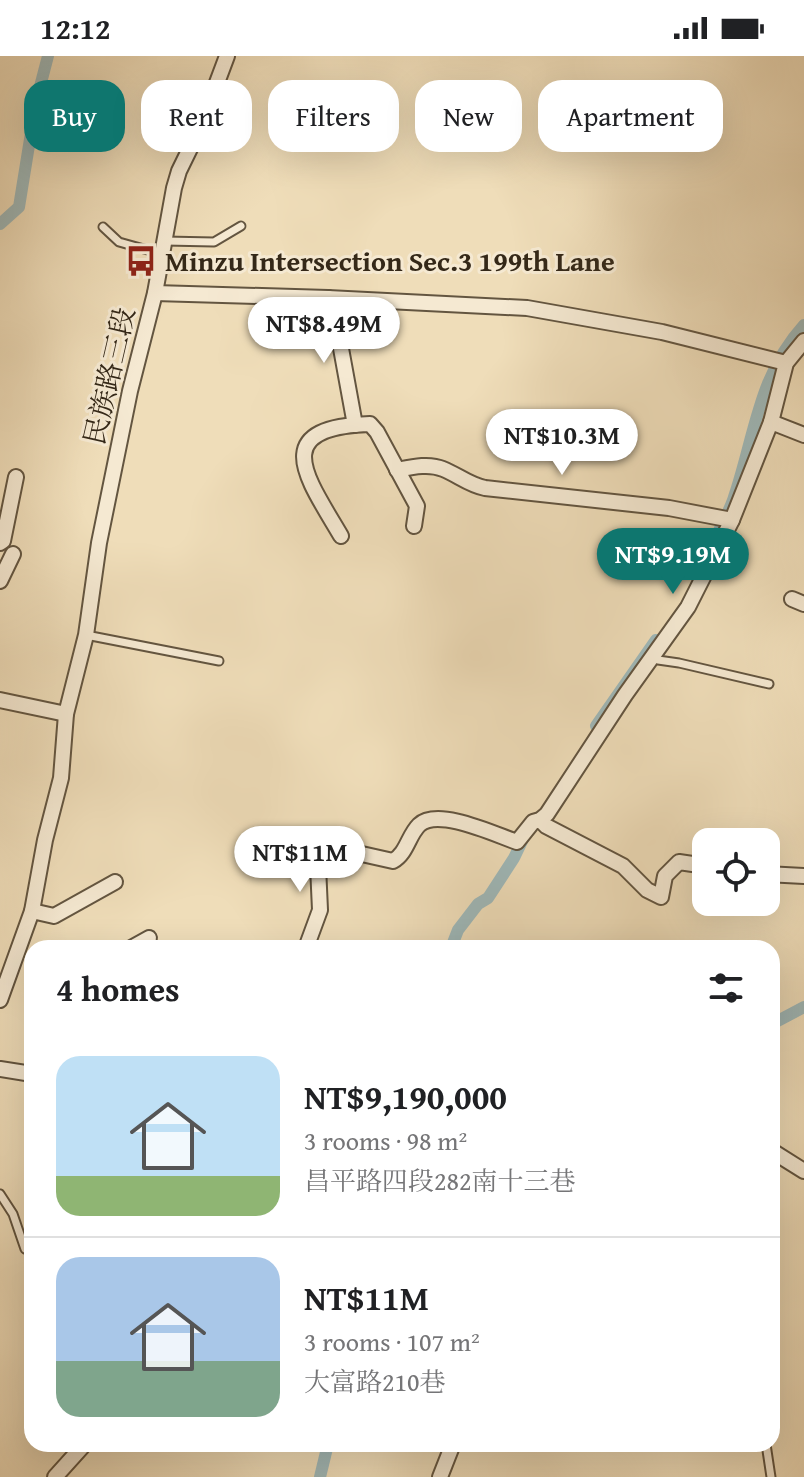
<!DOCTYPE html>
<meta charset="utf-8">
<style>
:root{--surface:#fff;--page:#f2f2f2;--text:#202124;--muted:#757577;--line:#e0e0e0;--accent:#0f766e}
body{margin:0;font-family:"Gentium Book Plus","Noto Serif TC",serif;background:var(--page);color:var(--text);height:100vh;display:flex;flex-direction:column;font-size:30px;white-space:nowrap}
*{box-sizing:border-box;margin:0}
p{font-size:26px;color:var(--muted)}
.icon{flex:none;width:44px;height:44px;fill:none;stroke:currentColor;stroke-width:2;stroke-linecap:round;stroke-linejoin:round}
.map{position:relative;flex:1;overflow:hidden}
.drawer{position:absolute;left:24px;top:884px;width:756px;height:512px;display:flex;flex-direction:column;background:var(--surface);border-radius:24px;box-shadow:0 8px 32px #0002}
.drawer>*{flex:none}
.hud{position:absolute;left:24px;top:24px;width:756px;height:72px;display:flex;gap:16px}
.fabs{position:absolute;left:692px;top:772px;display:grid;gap:16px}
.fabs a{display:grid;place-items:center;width:88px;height:88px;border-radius:16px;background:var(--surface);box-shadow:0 8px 32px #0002;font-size:40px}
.price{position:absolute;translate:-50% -68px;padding:0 18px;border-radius:28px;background:#fff;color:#222;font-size:26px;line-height:52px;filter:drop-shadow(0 2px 4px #0008)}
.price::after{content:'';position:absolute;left:50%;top:48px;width:24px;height:18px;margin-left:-12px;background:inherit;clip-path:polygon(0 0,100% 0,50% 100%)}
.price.on{background:var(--accent);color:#fff}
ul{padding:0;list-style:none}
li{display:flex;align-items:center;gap:24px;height:200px;padding:0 32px}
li+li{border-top:2px solid var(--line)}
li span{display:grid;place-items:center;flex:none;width:224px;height:160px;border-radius:24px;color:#555}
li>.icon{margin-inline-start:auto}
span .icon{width:96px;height:96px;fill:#fffc;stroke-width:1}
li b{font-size:34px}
h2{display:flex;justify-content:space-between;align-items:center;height:96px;padding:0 32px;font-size:34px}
.tag{padding:0 28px;border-radius:24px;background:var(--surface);box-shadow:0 8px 32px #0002;font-size:28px;line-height:72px}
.tag.on{background:var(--accent);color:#fff}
.status{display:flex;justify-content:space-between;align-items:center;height:56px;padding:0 40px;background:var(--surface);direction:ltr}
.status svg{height:22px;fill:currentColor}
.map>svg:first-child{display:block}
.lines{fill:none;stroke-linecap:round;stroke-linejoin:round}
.canal{stroke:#9fb9ba;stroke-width:12}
.service-casing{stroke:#635540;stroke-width:11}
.minor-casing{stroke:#635540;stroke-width:18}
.service{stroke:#f5e9d2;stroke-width:7}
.minor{stroke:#f5e9d2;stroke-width:14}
.labels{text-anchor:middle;stroke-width:6;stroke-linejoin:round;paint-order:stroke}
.poi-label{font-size:28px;font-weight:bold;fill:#342818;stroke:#f5e9d2;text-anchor:start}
.street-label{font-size:28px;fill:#342818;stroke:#f5e9d2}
</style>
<div class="status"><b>12:12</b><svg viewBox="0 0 49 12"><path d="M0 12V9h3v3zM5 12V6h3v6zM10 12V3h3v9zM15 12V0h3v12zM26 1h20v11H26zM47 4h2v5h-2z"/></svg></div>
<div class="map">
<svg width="804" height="1421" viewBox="0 0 804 1421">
<rect width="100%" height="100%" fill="#efddb9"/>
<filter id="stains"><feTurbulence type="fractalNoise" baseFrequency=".0025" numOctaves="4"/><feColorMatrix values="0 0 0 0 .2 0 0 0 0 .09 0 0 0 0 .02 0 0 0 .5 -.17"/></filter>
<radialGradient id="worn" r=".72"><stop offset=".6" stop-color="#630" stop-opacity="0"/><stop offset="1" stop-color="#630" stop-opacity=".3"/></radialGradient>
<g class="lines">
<!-- canal -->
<g class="canal">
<path d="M0 168 19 151 36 46 48 0"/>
<path d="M707 500C715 481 726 463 733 444 755 381 757 321 804 269"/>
<path d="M596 670 656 584"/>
<path d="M451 892 458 874 478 848 488 842 514 802 525 779"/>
<path d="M772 968 804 951"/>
<path d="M320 1421 328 1388"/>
</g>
<defs>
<g id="service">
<path d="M103 171 119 186 162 198"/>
<path d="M165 185 214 186 241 170"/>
<path d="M86 579 219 605"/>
<path d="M653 600 658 604 679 607 769 628"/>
<path d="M0 1138 13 1158 25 1193"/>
<path d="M766 1388 771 1421"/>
</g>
<g id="minor">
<path d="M155 237 328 242 527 252 662 276 786 307"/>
<path d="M328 242 338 276 355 369"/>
<path d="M771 366 804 379"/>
<path d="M397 414C412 411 429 407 443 413 458 419 469 429 485 432L669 452 732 464"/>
<path d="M341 480C307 422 267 371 370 368L377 376 417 450 414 470"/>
<path d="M0 487 3 485 16 421"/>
<path d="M0 525 13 498"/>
<path d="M792 543 804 548"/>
<path d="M0 644 66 658"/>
<path d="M540 764 546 770 623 810 647 834 661 841 665 820 679 806 706 810"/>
<path d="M766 818 804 820"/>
<path d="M32 855 54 860 115 826"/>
<path d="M131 892 149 882"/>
<path d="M306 892 320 854 317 788 393 805C407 797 408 780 419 769 438 751 496 779 517 786L533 766 540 764 547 758 625 639 688 551 732 464 771 366 786 307 804 285"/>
<path d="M0 944 32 855 45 784 61 722 66 658 86 579 99 487 130 335 155 237 174 132 179 115 200 72 227 0"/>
<path d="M0 1013 32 1018"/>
<path d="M772 1095 804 1115"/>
<path d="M55 1421 82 1391 80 1388"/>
<path d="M440 1421 453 1388"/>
</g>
</defs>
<!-- service casing -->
<use href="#service" class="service-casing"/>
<!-- minor casing -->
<use href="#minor" class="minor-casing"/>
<!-- service -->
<use href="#service" class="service"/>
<!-- minor -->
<use href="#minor" class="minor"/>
</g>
<!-- icons -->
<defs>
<symbol id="bus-bare" viewBox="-9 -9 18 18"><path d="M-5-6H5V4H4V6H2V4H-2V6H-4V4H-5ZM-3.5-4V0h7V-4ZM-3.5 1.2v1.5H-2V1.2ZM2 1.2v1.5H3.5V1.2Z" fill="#8f2418" stroke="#f5e9d2" stroke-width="2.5" paint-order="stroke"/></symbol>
</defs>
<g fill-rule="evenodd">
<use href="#bus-bare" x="119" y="183" width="44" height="44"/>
</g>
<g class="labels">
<!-- poi labels -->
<g class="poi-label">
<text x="165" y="215">Minzu Intersection Sec.3 199th Lane</text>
</g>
<!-- street labels -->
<g class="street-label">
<text transform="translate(109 320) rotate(-77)" y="10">民族路三段</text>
</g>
</g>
<rect width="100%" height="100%" filter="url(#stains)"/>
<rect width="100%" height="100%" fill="url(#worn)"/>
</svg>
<div class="fabs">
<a><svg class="icon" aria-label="locate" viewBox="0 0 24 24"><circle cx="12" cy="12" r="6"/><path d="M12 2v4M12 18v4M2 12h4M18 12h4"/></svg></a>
</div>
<b class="price" style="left:324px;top:309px">NT$8.49M</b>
<b class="price" style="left:562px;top:421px">NT$10.3M</b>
<b class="price on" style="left:673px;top:540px">NT$9.19M</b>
<b class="price" style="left:300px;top:838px">NT$11M</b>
<div class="hud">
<a class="tag on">Buy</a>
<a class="tag">Rent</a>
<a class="tag">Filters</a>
<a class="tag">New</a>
<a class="tag">Apartment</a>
</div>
<section class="drawer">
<h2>4 homes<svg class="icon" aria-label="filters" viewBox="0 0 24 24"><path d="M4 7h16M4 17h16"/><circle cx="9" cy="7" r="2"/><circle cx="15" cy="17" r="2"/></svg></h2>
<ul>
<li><span style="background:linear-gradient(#bfe0f5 75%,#8fb573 0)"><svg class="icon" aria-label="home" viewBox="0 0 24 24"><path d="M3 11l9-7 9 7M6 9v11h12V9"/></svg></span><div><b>NT$9,190,000</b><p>3 rooms · 98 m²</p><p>昌平路四段282南十三巷</p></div></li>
<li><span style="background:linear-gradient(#a9c7e8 65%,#7fa58c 0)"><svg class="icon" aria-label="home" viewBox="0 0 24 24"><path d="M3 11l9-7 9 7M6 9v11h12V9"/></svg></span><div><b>NT$11M</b><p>3 rooms · 107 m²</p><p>大富路210巷</p></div></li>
</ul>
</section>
</div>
